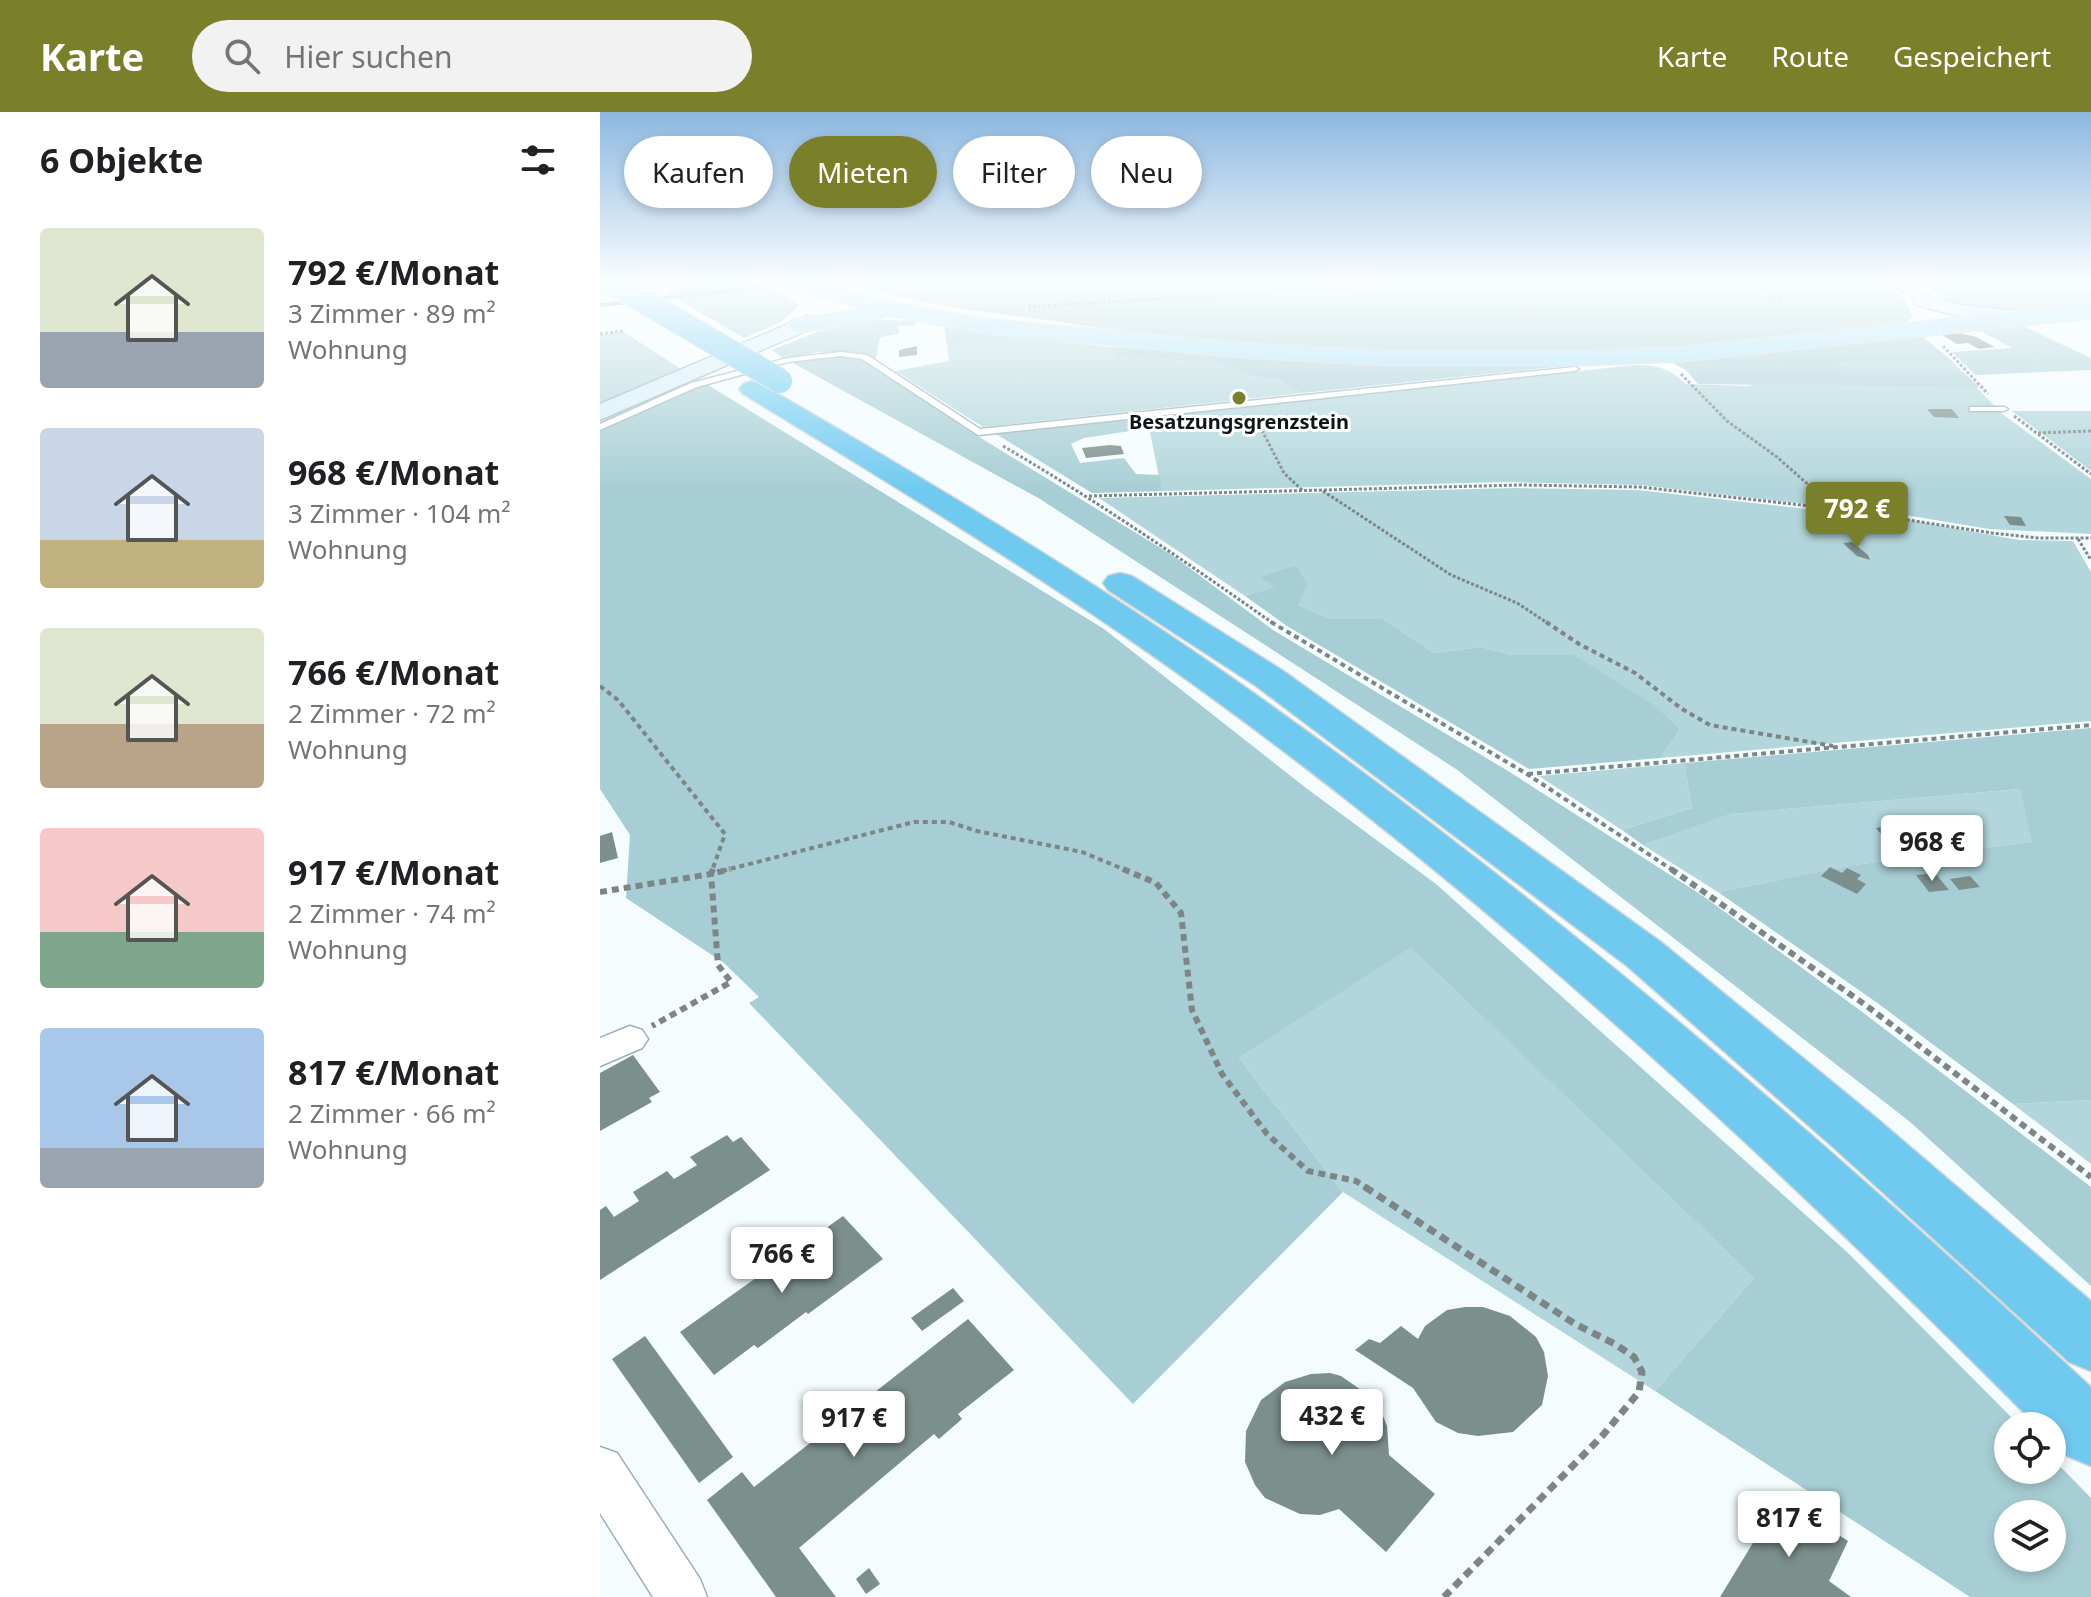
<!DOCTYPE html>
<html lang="de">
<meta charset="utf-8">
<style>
:root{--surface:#fff;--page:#f2f2f2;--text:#202124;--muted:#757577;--accent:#7a802a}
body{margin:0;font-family:"Noto Sans",sans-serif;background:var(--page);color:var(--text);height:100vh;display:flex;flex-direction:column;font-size:30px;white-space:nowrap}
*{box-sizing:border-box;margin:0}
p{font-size:26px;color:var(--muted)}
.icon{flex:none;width:44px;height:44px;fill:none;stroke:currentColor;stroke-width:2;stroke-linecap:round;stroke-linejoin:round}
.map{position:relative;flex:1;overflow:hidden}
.drawer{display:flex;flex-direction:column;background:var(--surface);width:600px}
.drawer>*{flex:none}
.hud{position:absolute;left:24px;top:24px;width:760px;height:72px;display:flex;gap:16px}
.fabs{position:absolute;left:1394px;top:1300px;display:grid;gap:16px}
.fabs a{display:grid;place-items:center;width:72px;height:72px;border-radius:50%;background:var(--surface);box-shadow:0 4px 12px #0003;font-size:40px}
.price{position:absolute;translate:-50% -68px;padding:0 18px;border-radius:8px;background:#fff;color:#222;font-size:26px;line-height:52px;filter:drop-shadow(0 2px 4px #0008)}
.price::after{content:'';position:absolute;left:50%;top:48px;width:24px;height:18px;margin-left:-12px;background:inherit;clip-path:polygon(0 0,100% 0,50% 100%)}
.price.selected{background:var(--accent);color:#fff}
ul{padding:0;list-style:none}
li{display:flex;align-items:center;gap:24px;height:200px;padding:0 40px}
li span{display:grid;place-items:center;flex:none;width:224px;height:160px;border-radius:8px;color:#555}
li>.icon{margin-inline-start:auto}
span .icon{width:96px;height:96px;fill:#fffc;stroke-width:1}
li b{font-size:34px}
h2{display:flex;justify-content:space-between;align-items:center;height:96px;padding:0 40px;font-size:34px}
.tag{padding:0 28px;border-radius:36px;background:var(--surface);box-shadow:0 4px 12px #0003;font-size:28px;line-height:72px}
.tag.selected{background:var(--accent);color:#fff}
header{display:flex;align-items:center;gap:48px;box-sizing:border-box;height:112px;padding:0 40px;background:var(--accent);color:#fff}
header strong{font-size:38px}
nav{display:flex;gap:44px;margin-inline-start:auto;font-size:28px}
.search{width:560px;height:72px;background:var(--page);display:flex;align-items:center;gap:20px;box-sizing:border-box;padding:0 28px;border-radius:44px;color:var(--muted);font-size:30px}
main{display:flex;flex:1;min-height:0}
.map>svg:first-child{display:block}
.green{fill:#b2d6db}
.forest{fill:#a7ced4;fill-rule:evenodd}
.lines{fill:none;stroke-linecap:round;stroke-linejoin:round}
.stream{stroke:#788c9c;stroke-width:4}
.building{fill:#7b8f8d}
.lane-casing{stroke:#9bb0b4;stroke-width:3}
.street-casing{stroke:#9bb0b4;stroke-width:3}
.secondary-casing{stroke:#9bb0b4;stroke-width:3}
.primary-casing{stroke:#d4d5d5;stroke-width:3}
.highway-casing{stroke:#d4d5d5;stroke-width:3}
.path-far3{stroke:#7d8587;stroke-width:3;stroke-dasharray:3 2;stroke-linecap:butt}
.path-far2{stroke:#7d8587;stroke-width:4;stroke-dasharray:5 4;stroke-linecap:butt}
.path-far1{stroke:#7d8587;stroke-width:6;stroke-dasharray:7 5;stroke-linecap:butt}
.path{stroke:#7d8587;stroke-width:7;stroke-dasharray:9 6;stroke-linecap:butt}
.lane{fill:#fff;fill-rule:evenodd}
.street{fill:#fff;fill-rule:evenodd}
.secondary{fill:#d4effa;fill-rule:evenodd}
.primary{fill:#a9dff6;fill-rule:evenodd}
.highway{fill:#70caf0;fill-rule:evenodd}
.highway-bridge-casing{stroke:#d4d5d5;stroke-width:26;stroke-linecap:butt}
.highway-bridge{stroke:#70caf0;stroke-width:24}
.poi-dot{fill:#7a802a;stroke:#fff;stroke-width:3}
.labels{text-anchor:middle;stroke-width:6;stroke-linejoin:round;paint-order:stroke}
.far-poi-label{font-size:20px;font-weight:bold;fill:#0e1617;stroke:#fff}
</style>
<header>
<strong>Karte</strong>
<div class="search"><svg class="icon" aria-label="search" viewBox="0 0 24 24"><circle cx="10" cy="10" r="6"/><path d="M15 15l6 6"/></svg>Hier suchen</div>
<nav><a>Karte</a><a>Route</a><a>Gespeichert</a></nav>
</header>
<main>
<section class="drawer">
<h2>6 Objekte<svg class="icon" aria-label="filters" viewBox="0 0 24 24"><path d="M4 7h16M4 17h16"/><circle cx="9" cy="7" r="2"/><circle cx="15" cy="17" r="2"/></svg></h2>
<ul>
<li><span style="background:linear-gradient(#dfe7d0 65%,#9aa5b1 0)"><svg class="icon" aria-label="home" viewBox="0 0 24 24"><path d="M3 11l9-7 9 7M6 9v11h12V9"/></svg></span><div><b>792 €/Monat</b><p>3 Zimmer · 89 m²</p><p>Wohnung</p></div></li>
<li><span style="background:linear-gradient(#c9d6e8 70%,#c2b280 0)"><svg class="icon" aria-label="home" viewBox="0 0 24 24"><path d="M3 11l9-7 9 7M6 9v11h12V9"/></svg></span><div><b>968 €/Monat</b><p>3 Zimmer · 104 m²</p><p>Wohnung</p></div></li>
<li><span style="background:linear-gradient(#dfe7d0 60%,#b9a48a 0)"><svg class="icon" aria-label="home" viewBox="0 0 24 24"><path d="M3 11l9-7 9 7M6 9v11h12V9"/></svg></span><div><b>766 €/Monat</b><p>2 Zimmer · 72 m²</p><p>Wohnung</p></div></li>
<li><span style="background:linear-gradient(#f6c9c9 65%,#7fa58c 0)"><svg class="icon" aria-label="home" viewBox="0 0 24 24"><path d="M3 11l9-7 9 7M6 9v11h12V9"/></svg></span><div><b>917 €/Monat</b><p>2 Zimmer · 74 m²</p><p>Wohnung</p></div></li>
<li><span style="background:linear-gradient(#a9c7e8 75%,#9aa5b1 0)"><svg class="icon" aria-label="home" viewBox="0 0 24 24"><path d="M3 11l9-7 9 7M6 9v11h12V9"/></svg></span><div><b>817 €/Monat</b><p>2 Zimmer · 66 m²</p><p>Wohnung</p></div></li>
</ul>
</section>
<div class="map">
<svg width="1491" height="1485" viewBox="0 0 1491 1485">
<rect width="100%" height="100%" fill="#f4fcfe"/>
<!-- green -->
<g class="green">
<path d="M346 171H484C442 176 386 188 346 171Z"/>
<path d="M24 220 84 259 0 293V223Z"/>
<path d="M417 225 509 235 516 245 613 250 650 264 679 268 702 281 383 315 295 259 349 249 347 233Z"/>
<path d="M1352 249 1401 301 1491 367V422L1389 417 1311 404 1040 373 903 370 562 379 547 306 1034 253C1057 253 1069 256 1086 272L1147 274 1237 250Z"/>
<path d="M1412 299H1491V359Z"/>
<path d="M916 376 1038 378 1313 409 1419 428 1473 429 1491 460V609L1060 646 1080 618 974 543H912L881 535 834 541 783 507H730L699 493 708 472 661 464 676 475 645 484 499 386Z"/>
<path d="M1084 651 1092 696 1022 718 939 664Z"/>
<path d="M1420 677 1433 730 1255 753 1118 780 1043 733 1129 702Z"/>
<path d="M811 834 1154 1166 1055 1279 743 1080 639 946Z"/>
<path d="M1491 988V1052L1413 992Z"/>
</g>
<!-- forest -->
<g class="forest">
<path d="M105 171H160L200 193 181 210 144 226 65 180Z"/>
<path d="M262 171H346L360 177 381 179 484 171H1288L1304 186 1313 205 1304 212C1226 220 1147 231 1069 236 864 249 655 239 452 209 396 200 313 195 262 171Z"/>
<path d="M1325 171H1491V192C1453 196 1378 208 1345 187 1338 183 1331 176 1325 171Z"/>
<path d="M275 208 317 209 316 213 298 214 299 222 280 225 276 246 218 240 184 247 172 238 217 220Z"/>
<path d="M1419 212 1491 246V258L1375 263 1352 240 1412 236 1377 217Z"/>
<path d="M344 215 417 225 347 233Z"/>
<path d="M1322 224 1352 249 1238 250 1242 258 1362 259 1379 275 1098 272 1086 258 1071 250Z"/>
<path d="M509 235 764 251 966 254 702 281 679 268 650 264 613 250 516 245Z"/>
<path d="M240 244 263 247 371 320 572 443 673 518 908 659 1103 784 1261 899 1491 1075V1174L1309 1009 856 657 440 387 191 250Z"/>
<path d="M105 271 504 517 706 676 836 772 1247 1140 1420 1314H1408V1358H1452V1346L1491 1386V1485H1370L1055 1279 1154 1166 811 835 639 946 743 1080 533 1292 149 891 159 885 124 851 26 786 30 723 0 677V319ZM1408 1402H1452V1446H1408Z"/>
<path d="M547 306 550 316 484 326 471 332 480 351 524 346 536 362 560 363 562 379 492 381 396 322Z"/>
<path d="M695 454 708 472 699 493 730 507H783L834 541 881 535 912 543H974L1055 594 1080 618 1060 646 929 657 687 514 645 484 675 475 660 465Z"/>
<path d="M1491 616V988L1413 992 1276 890 1118 780 1254 753 1432 730 1420 677 1130 702 1043 733 1022 718 1092 696 1084 651Z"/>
</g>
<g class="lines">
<!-- stream -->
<g class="stream">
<path d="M52 187 162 175"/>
<path d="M0 193 30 190"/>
</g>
</g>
<!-- building -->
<g class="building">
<path d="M1360 221 1376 225 1395 235 1379 237 1368 231 1357 232 1342 223Z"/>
<path d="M317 234V243L299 245V238Z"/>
<path d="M1327 297H1352L1359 306 1334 305Z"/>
<path d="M510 333 521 334 524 342 486 346 482 336Z"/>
<path d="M1404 404 1421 405 1426 414 1410 413Z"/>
<path d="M1252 430 1268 443 1270 448 1257 444 1243 431Z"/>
<path d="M1298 713 1302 719 1280 721 1276 716Z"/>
<path d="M12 720 18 746 0 751V724Z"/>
<path d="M1230 755 1242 761 1247 756 1261 763 1257 767 1266 772 1257 782 1221 764Z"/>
<path d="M1335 761 1349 778 1329 780 1316 763Z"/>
<path d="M1370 764 1380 775 1359 778 1350 767Z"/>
<path d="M33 943 60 980 49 986 52 990 0 1019V961Z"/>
<path d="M127 1023 133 1030 141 1025 170 1058 0 1168V1098L6 1094 14 1105 39 1089 33 1080 67 1059 74 1067 97 1053 90 1045Z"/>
<path d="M243 1104 283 1147 208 1202 206 1200 158 1236 154 1233 114 1263 80 1220Z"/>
<path d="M353 1176 364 1189 322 1219 311 1206Z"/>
<path d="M865 1195H883L910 1204 936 1225 944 1240 948 1264 942 1293 913 1320 878 1324 858 1321 836 1310 813 1276 755 1238 769 1227 780 1231 801 1214 818 1227 825 1214 847 1198Z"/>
<path d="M368 1207 414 1258 358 1302 362 1307 339 1327 334 1322 199 1436 236 1485H176L107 1388 142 1360 154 1375Z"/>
<path d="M45 1224 133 1345 99 1371 12 1247Z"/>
<path d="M730 1261 741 1264 777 1289 787 1314 789 1343 835 1382 786 1440 739 1397 720 1403 700 1402 665 1386 655 1373 645 1350 646 1319 661 1288 685 1270 711 1262Z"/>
<path d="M1181 1385 1248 1429 1229 1469 1251 1485H1120Z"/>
<path d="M269 1456 280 1472 266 1482 256 1467Z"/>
</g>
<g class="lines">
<defs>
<g id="lane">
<path d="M43 171H55L0 183V179Z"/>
<path d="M241 240 267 243 380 317 975 255 979 257 975 259 378 323 262 247 241 244 188 250 97 275 0 318V312L91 271 188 246Z"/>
<path d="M1370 295H1404L1408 297 1404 299H1370Z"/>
</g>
<g id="street">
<path d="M30 914 42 918 48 927 42 936 0 954V926Z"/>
<path d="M0 1335 17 1341 100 1467 107 1485H53L0 1401Z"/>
</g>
<g id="secondary">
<path d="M1323 183 1362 193 1423 200 1434 206C1420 222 1337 199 1316 193L1313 189 1316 185Z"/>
<path d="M207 204 215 205 218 210 215 215 0 308V292Z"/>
</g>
<path id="primary" d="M185 171H218L289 190 385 207 639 231 789 239H982L1083 235 1491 192V206L1083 249 982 253H789L639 245 385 221 287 203 276 209 200 220 192 218 189 213 192 208 265 197 188 175Z"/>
<g id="highway">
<path d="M152 269 161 272C323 366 484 462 638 570 940 782 1221 1024 1491 1275V1354L1467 1344 1452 1329V1314H1437C1179 1054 909 802 612 586 461 476 303 379 143 282L139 277 143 272Z"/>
<path d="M520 461 532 464 682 558 1061 830 1274 1004 1491 1189V1259L1469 1250 1234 1036 1027 854 656 574 508 478 503 471 508 464Z"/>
</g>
</defs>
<!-- lane casing -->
<use href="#lane" class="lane-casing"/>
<!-- street casing -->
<use href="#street" class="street-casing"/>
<!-- secondary casing -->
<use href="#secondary" class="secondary-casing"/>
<!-- primary casing -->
<use href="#primary" class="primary-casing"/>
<!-- highway casing -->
<use href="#highway" class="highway-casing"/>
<!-- path-far3 -->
<g class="path-far3">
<path d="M1160 171 1181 190"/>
<path d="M1295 171 1304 182"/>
<path d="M428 195 811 171"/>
<path d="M0 222 23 219"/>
<path d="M1343 234 1388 282"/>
<path d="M1081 262 1127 309 1177 345 1236 397"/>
<path d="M1414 304 1491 362"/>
<path d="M655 305 684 361 703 379"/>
<path d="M1438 321 1491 319"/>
<path d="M403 334C497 389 585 449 674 512"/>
<path d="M723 379 851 463 917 491 949 512"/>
<path d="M489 384 920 373 1040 375 1237 397 1392 421 1438 426H1491"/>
<path d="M1478 427 1491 448"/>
</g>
<!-- path-far2 -->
<g class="path-far2">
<path d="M671 510 927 662 1074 759"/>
<path d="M946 510 979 532 1035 561 1082 597 1110 613 1233 634"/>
<path d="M0 574 18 588 125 722 112 759"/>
<path d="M928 662 1491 613"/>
<path d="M122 759 314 710H349L377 719 482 740 528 759"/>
</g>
<!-- path-far1 -->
<g class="path-far1">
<path d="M113 757 111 762 130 757"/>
<path d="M523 757 556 771 581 801 592 898 622 962 667 1022 708 1059 756 1069 768 1077"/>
<path d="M1071 757 1267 894 1491 1065"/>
<path d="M0 780 111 762 118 853 131 870 52 914"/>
</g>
<!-- path -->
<path class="path" d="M765 1075 975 1212 1015 1232 1034 1245 1042 1260 1039 1280 1003 1323 844 1485"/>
<!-- lane -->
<use href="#lane" class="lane"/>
<!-- street -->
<use href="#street" class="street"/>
<!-- secondary -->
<use href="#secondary" class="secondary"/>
<!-- primary -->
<use href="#primary" class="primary"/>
<!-- highway -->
<use href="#highway" class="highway"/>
<defs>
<path id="highway-bridge" d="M13 171 180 269"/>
</defs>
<!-- highway-bridge casing -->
<use href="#highway-bridge" class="highway-bridge-casing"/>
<!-- highway-bridge -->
<use href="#highway-bridge" class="highway-bridge"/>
</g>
<!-- sky -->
<linearGradient id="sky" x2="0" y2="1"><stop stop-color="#8db8e0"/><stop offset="0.45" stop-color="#fafeff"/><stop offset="1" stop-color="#fafeff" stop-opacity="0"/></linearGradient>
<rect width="1491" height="379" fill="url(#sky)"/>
<!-- markers -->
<circle class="poi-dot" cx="639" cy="286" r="8"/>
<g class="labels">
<!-- far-poi labels -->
<g class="far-poi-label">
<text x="639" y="317">Besatzungsgrenzstein</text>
</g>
</g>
</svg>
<div class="fabs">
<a><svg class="icon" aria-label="locate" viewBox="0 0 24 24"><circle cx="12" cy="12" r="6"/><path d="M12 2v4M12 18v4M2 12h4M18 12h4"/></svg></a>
<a><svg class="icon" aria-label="layers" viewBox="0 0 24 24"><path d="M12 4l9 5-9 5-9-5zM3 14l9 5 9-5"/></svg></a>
</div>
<b class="price selected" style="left:1257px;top:438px">792 €</b>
<b class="price" style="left:1332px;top:771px">968 €</b>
<b class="price" style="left:182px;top:1183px">766 €</b>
<b class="price" style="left:732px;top:1345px">432 €</b>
<b class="price" style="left:254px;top:1347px">917 €</b>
<b class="price" style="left:1189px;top:1447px">817 €</b>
<div class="hud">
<a class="tag">Kaufen</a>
<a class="tag selected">Mieten</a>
<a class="tag">Filter</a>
<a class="tag">Neu</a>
</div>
</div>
</main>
